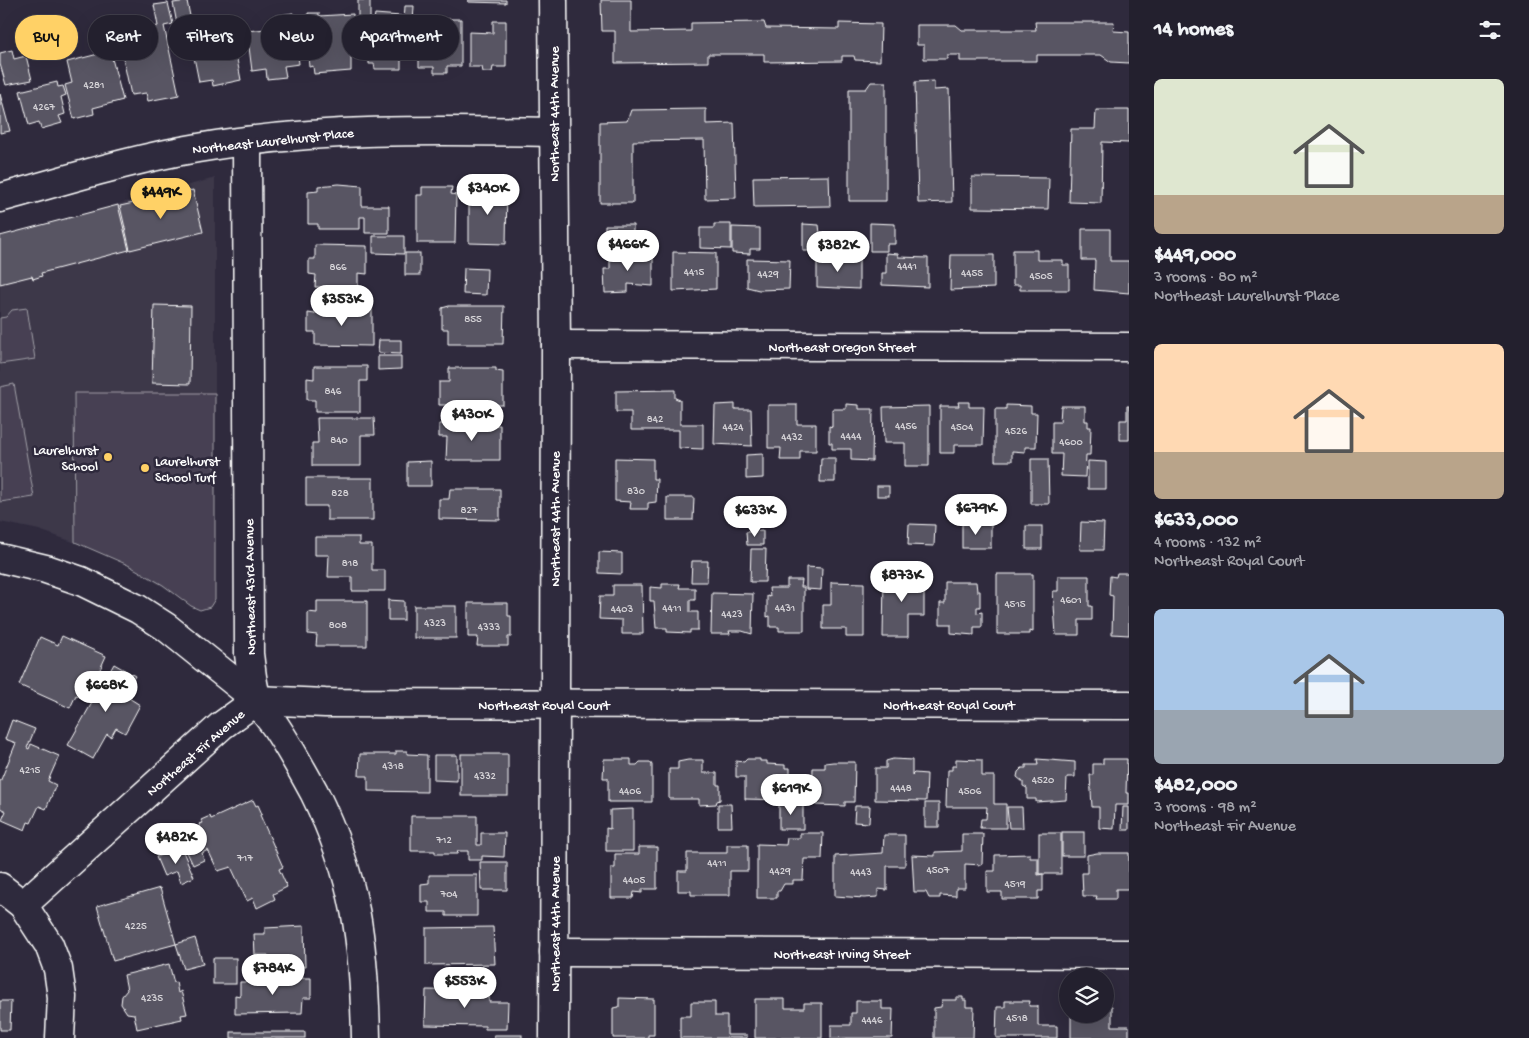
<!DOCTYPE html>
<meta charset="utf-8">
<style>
:root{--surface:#23202e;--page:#2b2836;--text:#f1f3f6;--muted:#a3a3aa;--line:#403e4a;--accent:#ffd166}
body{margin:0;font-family:"Gochi Hand",sans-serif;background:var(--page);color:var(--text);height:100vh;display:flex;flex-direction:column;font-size:19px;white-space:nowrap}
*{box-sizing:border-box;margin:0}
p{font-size:16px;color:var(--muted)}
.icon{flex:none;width:28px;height:28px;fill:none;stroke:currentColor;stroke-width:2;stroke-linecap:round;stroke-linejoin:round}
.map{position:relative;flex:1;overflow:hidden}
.sheet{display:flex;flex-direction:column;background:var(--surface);width:400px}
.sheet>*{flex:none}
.guide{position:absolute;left:15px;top:15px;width:475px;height:45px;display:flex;gap:10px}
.tools{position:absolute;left:1059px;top:968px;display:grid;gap:10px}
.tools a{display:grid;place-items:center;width:55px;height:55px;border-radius:50%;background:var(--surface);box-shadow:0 5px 20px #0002,0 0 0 1px var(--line);font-size:25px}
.price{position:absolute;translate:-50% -42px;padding:0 11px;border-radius:18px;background:#fff;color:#222;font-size:16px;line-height:32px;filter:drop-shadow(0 1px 2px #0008)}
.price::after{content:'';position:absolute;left:50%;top:30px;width:15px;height:11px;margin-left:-8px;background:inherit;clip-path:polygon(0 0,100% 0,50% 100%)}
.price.active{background:var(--accent);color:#111}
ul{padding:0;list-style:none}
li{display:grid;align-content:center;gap:10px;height:265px;padding:0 25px}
li span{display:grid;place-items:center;height:155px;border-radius:8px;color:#555}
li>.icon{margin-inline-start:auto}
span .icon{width:90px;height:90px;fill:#fffc;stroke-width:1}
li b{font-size:21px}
h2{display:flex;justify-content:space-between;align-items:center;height:60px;padding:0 25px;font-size:21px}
.tag{padding:0 18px;border-radius:22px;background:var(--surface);box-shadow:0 5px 20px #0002,0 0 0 1px var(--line);font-size:18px;line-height:45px}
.tag.active{background:var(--accent);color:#111}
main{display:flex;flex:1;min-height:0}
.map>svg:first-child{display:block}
.built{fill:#3c3749}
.green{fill:#464152;stroke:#a2a0a8}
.building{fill:#595564;stroke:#fff}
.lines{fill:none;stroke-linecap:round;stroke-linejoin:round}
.minor-casing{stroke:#fff;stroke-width:31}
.minor{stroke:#2f2a3d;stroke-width:28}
.poi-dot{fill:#ffd166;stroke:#2f2a3d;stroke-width:2}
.labels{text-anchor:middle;stroke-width:5;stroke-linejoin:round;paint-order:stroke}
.number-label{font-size:11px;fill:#d6d4d8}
.street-label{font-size:14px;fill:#fff;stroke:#2f2a3d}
.poi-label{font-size:14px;fill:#fff;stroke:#2f2a3d;text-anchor:end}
</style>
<main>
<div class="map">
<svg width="1129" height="1038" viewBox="0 0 1129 1038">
<rect width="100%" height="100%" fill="#2f2a3d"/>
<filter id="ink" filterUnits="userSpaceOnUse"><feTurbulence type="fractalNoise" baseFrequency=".02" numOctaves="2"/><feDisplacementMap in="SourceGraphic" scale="10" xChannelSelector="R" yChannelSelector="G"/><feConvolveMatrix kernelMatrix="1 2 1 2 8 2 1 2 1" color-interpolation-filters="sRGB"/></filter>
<g filter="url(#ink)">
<!-- built -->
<path class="built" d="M215 178V599L210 607 200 610 128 565 90 548 39 530 0 522V236Z"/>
<!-- green -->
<g class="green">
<path d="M27 308 35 359 0 364V318L6 317 12 310Z"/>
<path d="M14 384 34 497 0 502V387Z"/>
<path d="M74 393H215V599L210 607 200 610 191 606 163 585 128 565 75 542Z"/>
</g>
<!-- building -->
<g class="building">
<rect x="358" y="0" width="12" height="20"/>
<path d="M468 0H506V3L468 2Z"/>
<path d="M601 0H631V32L691 31V23L764 22 766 28 839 29V23L881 24 880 61 855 60 854 56H842V61L764 62V54H708V62L615 63V31H602Z"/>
<path d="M187 1 191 21 177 24 173 3Z"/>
<path d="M168 3 173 24 164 26 179 95 148 101 146 93 131 95 118 35 158 26 154 5Z"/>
<path d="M405 6H414L413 22H404Z"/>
<path d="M293 13 299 64 284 66 286 77 267 79 266 69 252 71 247 31 275 28 273 16Z"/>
<path d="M308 13H319V16L353 14 355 45 351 46V71L314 74 313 66 309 67 305 18H308Z"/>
<path d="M375 14 401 16V69H375L374 64H369V31H372Z"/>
<path d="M419 19H461V66H447V73H434V67H419Z"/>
<path d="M493 21H506V67H493L492 72H483L482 67H469V32L493 33Z"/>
<path d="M1035 22H1114L1113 31 1129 32V63L1111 62 1101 55H1037V61H960V55H947V59H924V45H917V25H956L962 30H1036Z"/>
<path d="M226 35 227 40 233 39 241 80 213 86 212 80 199 82 192 47 212 43 211 38Z"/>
<path d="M12 50 14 59 26 56 32 80 6 85 0 64V53Z"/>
<path d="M110 51 123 100 93 108 94 114 74 119 65 85 72 83 67 62Z"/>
<path d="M934 81V90L949 89 952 202 918 203 915 82Z"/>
<path d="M57 82 58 87 63 86 66 95 61 97 65 114 59 116 62 123 41 129 39 122 29 125 20 91Z"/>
<path d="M871 82H886V201H849V89H866Z"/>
<path d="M0 94 10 131 0 133Z"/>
<path d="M706 109V124L734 123 736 198 705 199 704 140 633 141V203H600V122L627 121 631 110Z"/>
<path d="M1096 110H1129V143L1102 142 1101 203 1069 202 1071 129H1095Z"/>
<path d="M829 176 830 206 754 207 753 177Z"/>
<path d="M972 177 1049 178 1048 209 972 208Z"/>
<path d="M339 184 362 186V206H389V233H365V217H360V229H318V224H308V192L318 191V186Z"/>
<path d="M422 187H452L451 194 456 195 455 243H417V195H422Z"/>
<path d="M481 187H507L506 244 469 243V194L481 195Z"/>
<path d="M193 190 203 232 130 250 120 206Z"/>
<path d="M118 205 129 250 41 273 42 276 33 279 32 276 0 284V236Z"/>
<path d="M870 223 895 224V244H887V251H870Z"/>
<path d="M714 224H731V249L700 248V228H714Z"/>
<path d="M803 224 819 225 822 251H803Z"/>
<path d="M605 225H633V242L605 241Z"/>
<path d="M732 227 760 228V249H750V254L732 253Z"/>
<path d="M1082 229H1110V261H1129V293L1094 290 1095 260H1082Z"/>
<path d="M373 236H404V254L373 253Z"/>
<path d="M315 245 367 246V274L358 273V291H331V287H315L316 275 309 274V259H315Z"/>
<path d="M610 250H628V255L653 256V286L628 284V292L605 293 604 269H610Z"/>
<path d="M1013 250H1037V260H1063V265H1069V290H1020V285H1013Z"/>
<path d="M673 252 716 253V289L673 291Z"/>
<rect x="405" y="253" width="15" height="22"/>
<path d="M886 253 898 254V257L928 258V287L882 285V273H886Z"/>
<path d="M951 255H994V288L950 290Z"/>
<path d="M817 257 859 258V289L817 287Z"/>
<path d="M747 259 790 260 789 289 759 290 747 287Z"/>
<path d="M464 268 487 269 486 295 463 294Z"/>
<path d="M154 305 191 306 190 384 152 383Z"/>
<path d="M449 306H504L503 344H448V329H442V308Z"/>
<path d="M315 308 372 309V346L315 345V332H308V313L315 314Z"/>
<path d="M379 340H401V354L378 353Z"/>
<path d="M378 356H401V369L378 370Z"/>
<path d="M314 366H367V381H360V412H315V400H307V378L314 379Z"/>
<path d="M449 368H496V371L503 372V405H439V382H449Z"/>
<path d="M675 390V398L680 400V424H703V449L679 448V430H631V412H616V391Z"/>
<path d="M958 402H969V407H984L983 445H954V453H940V406H959Z"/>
<path d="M735 404V409H751L752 446 714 444 715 405Z"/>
<path d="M846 404 859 405V409H873L872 461 851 460V449H832V443H829V426L832 427V409H846Z"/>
<path d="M768 405H797V424H816V451H800V460H780L781 448H768Z"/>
<path d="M1006 405 1031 406V413H1037L1036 447H1025V452L1012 451V461H995V409H1006Z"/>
<path d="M929 406V466H905V443H884L883 407Z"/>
<path d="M1061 406H1085V421H1088V427H1091L1090 455H1086L1085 477 1061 476 1062 454H1052V422H1060Z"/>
<path d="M1127 406H1129V440H1120V420H1127Z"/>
<path d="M317 418H374L375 435H361V466H312V443H318Z"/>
<path d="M439 424 500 425V460H446L447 437H439Z"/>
<path d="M763 454V478L746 479V455Z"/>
<path d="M615 458 653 459V479H657L656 502 648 503V509H630L631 502 615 501Z"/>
<path d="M821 458H835V482H820Z"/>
<path d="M1031 459H1048L1049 504H1031Z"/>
<path d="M431 461V486H407V462Z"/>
<path d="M1088 461 1106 462V489H1088Z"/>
<path d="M306 478H373V520H327V506H306Z"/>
<rect x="877" y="486" width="12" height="10"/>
<path d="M450 489H500V520L439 519V499H449Z"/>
<path d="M667 497H694L693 520H667Z"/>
<rect x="765" y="500" width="13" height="16"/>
<path d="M1081 522 1104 523 1103 550H1080Z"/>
<path d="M909 524 935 525 934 546 908 545Z"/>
<rect x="962" y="524" width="29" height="24"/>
<rect x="1026" y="526" width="16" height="23"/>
<path d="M763 531V545H747L746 532Z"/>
<path d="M315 537H359V545H372V570H385V591H352V577H328L329 555H315Z"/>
<path d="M751 549H766L765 582H750Z"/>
<path d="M599 552 622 553V574L599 573Z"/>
<path d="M692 561H708L707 582H691Z"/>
<path d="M806 567 822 568 821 590 806 589Z"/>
<path d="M1117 573H1129V635L1112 634 1113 596 1109 595 1110 576 1116 577Z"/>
<path d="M890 574H912V577H924V616H908V637H883L884 577H890Z"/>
<path d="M997 574H1033V632L1030 631V634H997Z"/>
<path d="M1058 576H1089V606H1092V620H1079V635H1056L1053 591H1058Z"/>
<path d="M787 580H802L801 587H804V631H779V627H770V616L767 617V596L770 597 769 588H787Z"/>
<path d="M831 582 864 583V637H846V629H823V605H831Z"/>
<path d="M945 582H976L977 591H980V607H977V613L982 612V627H974V635L951 633V624H940V603H945Z"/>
<path d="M662 584H680L679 588H695V600H690V612H698V630H690V633L667 632V628H656L654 601H650V587L662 588Z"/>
<path d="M613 585H642L643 634H622V620L599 619 600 596H613Z"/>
<path d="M712 593 753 594 752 634 742 631H729L730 634H711Z"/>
<path d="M388 600 404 601V620H388Z"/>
<path d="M317 601H367V646H316L317 635 308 634V612L317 613Z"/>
<path d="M468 603H508V616H511V637H508V646H477L478 637H468Z"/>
<rect x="414" y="606" width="42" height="32"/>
<path d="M62 636 106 656 93 685 88 683 82 697 76 695 70 708 19 685 40 637 58 645Z"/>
<path d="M114 664 135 676 124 695 140 705 125 733 116 728 111 737 107 734 93 759 68 745Z"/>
<path d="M12 720 35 729 27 748 29 749 31 744 59 756 48 781 56 785 46 809 39 806 31 823 28 822 25 830 2 820 6 811 0 808V782L16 743 5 739Z"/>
<path d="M396 751H407V754L427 755V792L368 791V776H359L360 754H396Z"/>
<rect x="461" y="754" width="47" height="42"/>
<path d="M434 755H457V781L434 780Z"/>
<path d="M604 759H631V765H637L640 762H650L652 765V802H608V778H603Z"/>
<path d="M747 759H760V761H767V764L785 765V768H790V780H785V800L745 799V777H736V761L744 762Z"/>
<path d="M893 759 912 760V775L914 773 927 774 926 801 875 800V768H886V761Z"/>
<path d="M956 759 982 760V776H994V804H1006V828H980L981 819H986L987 807H946L947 770H952V766H956Z"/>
<path d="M1037 759 1075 762V777H1067L1066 800 1036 802V799H1027V788L1023 786V782L1017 777 1018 772 1022 768H1026V765H1038Z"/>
<path d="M1103 759H1127L1126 793H1129V805H1115L1114 829 1099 828V807H1092L1090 775H1093V764H1103Z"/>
<path d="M688 760H703V773H717V785H720V800L717 801 716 804 699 805V799H669V769H678V762Z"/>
<path d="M833 762H855L854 802H845V806L816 805V798H812L813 768H825V763Z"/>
<path d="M253 800 256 806 258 805 262 814 260 815 283 867 279 869 287 887 273 894 275 899 257 908 253 898 247 901 231 867 218 871 208 850 202 853 204 860 193 865 179 835 200 826 199 824 203 823 201 820 210 816 211 819Z"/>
<rect x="925" y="803" width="14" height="24"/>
<path d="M718 804H731L732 827H718Z"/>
<rect x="779" y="804" width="24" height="25"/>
<path d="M855 806H870L869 823 854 822Z"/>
<path d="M1007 807H1022L1023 828H1009Z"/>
<path d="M1123 807H1129V830H1122Z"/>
<path d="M633 809V851H606V828L610 829V810Z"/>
<path d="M411 816H477V845H481V833H505L504 857 482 856V860H468V851H458L457 854H435V851H411Z"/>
<rect x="1062" y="832" width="22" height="24"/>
<path d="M800 833H823L822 859H804L803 880H793V884H784L780 891H777V898H757V844L786 845 787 838H800Z"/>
<rect x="1039" y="833" width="22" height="41"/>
<path d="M962 834H983L982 865 965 864V888H956V896L940 895V898H929L926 892H914L912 855 935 856V852L962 851Z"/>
<path d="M884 835H905V866H887V890L878 889V897L864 898 835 896V856L883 853Z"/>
<path d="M727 845H748V871H730V895H691V891H678V871H687V853H727Z"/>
<path d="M181 847 194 877 181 883 177 871 164 876 156 857Z"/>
<path d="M639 847H657V889H642V893L634 892 633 898H611V868H615V854H639Z"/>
<path d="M1097 853H1129V889H1116V899H1096L1097 896H1083L1082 873H1087V855Z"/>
<path d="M1030 854V858H1038V875L1043 874V891H1038V899H1002V892H987V871H995V855Z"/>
<path d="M480 862H507V890H481Z"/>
<path d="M429 875H477V916H446V912H429V902H421V884L429 883Z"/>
<path d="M160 888 176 944 113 961 97 906Z"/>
<path d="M304 926 305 967 269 968 268 955H255L254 934H265V928Z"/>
<path d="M493 927 495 964 426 965V928Z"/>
<path d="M195 938 203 964 184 969 176 944Z"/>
<rect x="213" y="958" width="23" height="26"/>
<path d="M169 964 174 983 176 982 178 993 181 991 187 1014 181 1015 182 1019 137 1029 134 1014 127 1013 121 1004 122 996 127 990 124 975Z"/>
<path d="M248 978H311V998H303L302 1013 235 1014V995L240 996V982H248Z"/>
<path d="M426 990 489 991V1002H508L507 1029H485V1026L425 1025Z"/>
<path d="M956 997H963V1000H966V1007H974L973 1038H934V1008L941 1007 942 1000H956Z"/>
<path d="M619 998 654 999V1035H648V1038H613V1008L619 1007Z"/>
<path d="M755 999H785V1008H804V1003H822V1038H755Z"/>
<path d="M1105 999V1006H1112V1026H1129V1038H1071V1014H1105Z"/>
<path d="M0 1001H11L10 1030H0Z"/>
<path d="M856 1001H882V1009H893L892 1038H831V1025H851V1013H856Z"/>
<path d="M1005 1001H1030L1029 1006H1038V1026H1057V1038H996L997 1007H1005Z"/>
<path d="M691 1002H715V1016H727V1035H747V1038H680V1016H691Z"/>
<rect x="231" y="1032" width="74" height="6"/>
<rect x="494" y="1035" width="28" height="3"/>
</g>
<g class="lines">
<defs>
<g id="minor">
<path d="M553 0 556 345 554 1038"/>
<path d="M247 141 249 654C251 668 252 685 257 699 260 708 270 718 276 727 290 748 302 770 314 792 357 879 364 943 366 1038"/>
<path d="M0 198C66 180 131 159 198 148 315 128 434 130 553 132"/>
<path d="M556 345 1129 347"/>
<path d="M0 558 46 569 81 581 138 609 166 627 257 700 325 703 1129 705"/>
<path d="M0 887 23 905 49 945 58 969 62 997 60 1038"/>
<path d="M23 905 221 726 257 700"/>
<path d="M554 952 1129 954"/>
</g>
</defs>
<!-- minor casing -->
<use href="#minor" class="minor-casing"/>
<!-- minor -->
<use href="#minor" class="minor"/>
</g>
</g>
<!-- markers -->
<g class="poi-dot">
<circle cx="108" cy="457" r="5"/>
<circle cx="145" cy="468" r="5"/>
</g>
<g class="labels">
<!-- number labels -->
<g class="number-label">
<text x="94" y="88">4281</text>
<text x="44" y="110">4267</text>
<text x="907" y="269">4441</text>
<text x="338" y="270">866</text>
<text x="694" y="275">4415</text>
<text x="972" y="276">4455</text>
<text x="768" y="277">4429</text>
<text x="1041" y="279">4505</text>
<text x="473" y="322">855</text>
<text x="333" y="394">846</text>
<text x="655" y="422">842</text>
<text x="906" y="429">4456</text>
<text x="733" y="430">4424</text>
<text x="962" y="430">4504</text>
<text x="1016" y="434">4526</text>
<text x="851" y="439">4444</text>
<text x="792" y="440">4432</text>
<text x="339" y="443">840</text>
<text x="1071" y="445">4600</text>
<text x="636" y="494">830</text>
<text x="340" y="496">828</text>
<text x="469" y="513">827</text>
<text x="350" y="566">818</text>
<text x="1071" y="603">4601</text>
<text x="1015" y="607">4515</text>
<text x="672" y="611">4411</text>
<text x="785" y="611">4431</text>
<text x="622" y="612">4403</text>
<text x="732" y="617">4423</text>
<text x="435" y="626">4323</text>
<text x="338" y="628">808</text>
<text x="489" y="630">4333</text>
<text x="393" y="769">4318</text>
<text x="30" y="773">4215</text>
<text x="485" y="779">4332</text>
<text x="1043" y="783">4520</text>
<text x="901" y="791">4448</text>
<text x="630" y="794">4406</text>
<text x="970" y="794">4506</text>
<text x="444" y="843">712</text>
<text x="245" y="861">717</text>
<text x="717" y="866">4411</text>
<text x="938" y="873">4507</text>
<text x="780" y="874">4429</text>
<text x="861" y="875">4443</text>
<text x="634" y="883">4405</text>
<text x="1015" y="887">4519</text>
<text x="449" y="897">704</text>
<text x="136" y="929">4225</text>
<text x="152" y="1001">4235</text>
<text x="1017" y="1021">4518</text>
<text x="872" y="1023">4446</text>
</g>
<!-- street labels -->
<g class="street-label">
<text transform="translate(553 114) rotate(-90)" y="5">Northeast 44th Avenue</text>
<text transform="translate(273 140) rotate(-6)" y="5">Northeast Laurelhurst Place</text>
<text x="842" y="351">Northeast Oregon Street</text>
<text transform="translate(554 519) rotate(-90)" y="5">Northeast 44th Avenue</text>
<text transform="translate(249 587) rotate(-91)" y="5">Northeast 43rd Avenue</text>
<text x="544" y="709">Northeast Royal Court</text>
<text x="949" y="709">Northeast Royal Court</text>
<text transform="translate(195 752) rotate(-41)" y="5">Northeast Fir Avenue</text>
<text transform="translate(554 924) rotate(-90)" y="5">Northeast 44th Avenue</text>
<text x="842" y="958">Northeast Irving Street</text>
</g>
<!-- poi labels -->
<g class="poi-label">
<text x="98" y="454">Laurelhurst<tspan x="98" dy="16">School</tspan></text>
<text x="155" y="465" text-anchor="start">Laurelhurst<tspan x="155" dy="16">School Turf</tspan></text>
</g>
</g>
</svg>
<div class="tools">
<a><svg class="icon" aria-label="layers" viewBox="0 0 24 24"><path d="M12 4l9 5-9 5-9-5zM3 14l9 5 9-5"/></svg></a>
</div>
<b class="price" style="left:488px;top:216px">$340K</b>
<b class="price active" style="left:161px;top:220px">$449K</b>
<b class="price" style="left:628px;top:272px">$466K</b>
<b class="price" style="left:838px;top:273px">$382K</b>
<b class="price" style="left:342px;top:327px">$353K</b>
<b class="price" style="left:472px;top:442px">$430K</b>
<b class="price" style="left:976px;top:536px">$679K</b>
<b class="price" style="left:755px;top:538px">$633K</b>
<b class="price" style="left:902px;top:603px">$873K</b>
<b class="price" style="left:106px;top:713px">$668K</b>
<b class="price" style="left:791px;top:816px">$619K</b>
<b class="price" style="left:176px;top:865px">$482K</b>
<b class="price" style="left:273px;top:996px">$784K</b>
<b class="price" style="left:465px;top:1009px">$553K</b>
<div class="guide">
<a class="tag active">Buy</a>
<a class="tag">Rent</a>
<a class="tag">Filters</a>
<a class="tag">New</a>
<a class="tag">Apartment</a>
</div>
</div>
<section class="sheet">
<h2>14 homes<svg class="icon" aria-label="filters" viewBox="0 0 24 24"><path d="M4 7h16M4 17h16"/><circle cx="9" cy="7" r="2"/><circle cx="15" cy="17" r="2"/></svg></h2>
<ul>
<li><span style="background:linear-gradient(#dfe7d0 75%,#b9a48a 0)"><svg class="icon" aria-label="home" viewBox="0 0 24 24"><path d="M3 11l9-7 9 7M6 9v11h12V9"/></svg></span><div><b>$449,000</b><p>3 rooms · 80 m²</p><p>Northeast Laurelhurst Place</p></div></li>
<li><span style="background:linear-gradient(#ffd9b3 70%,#b9a48a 0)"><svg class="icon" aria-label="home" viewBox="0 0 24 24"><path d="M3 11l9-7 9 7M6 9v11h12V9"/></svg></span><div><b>$633,000</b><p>4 rooms · 132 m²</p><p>Northeast Royal Court</p></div></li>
<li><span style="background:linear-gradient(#a9c7e8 65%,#9aa5b1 0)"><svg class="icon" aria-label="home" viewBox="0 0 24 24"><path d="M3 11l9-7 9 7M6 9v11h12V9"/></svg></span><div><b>$482,000</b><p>3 rooms · 98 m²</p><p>Northeast Fir Avenue</p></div></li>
</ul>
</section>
</main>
